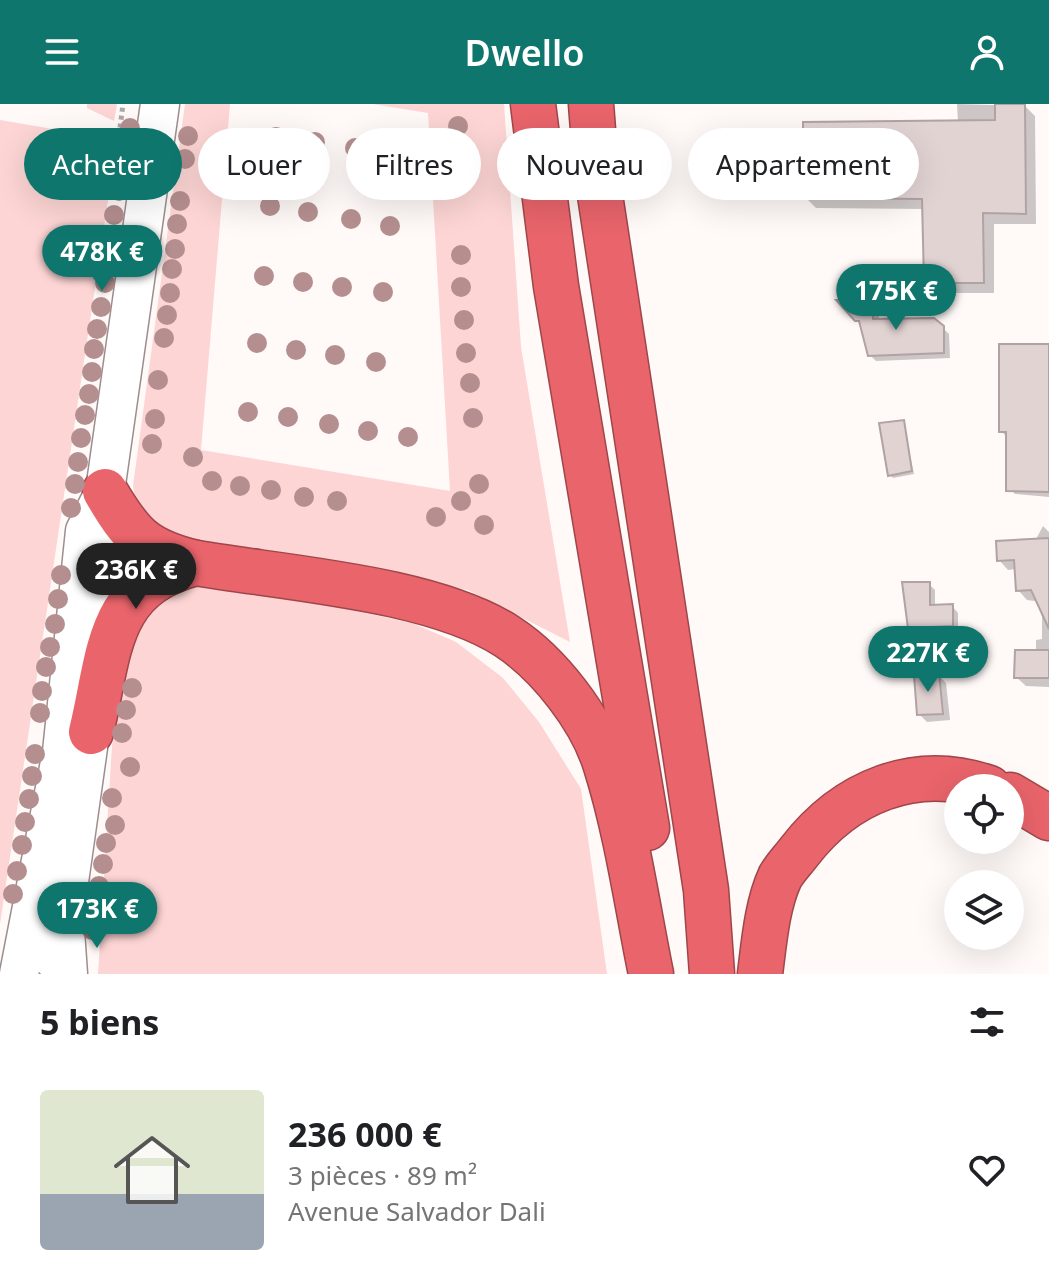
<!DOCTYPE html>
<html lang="fr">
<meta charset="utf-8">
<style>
:root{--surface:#fff;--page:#f2f2f2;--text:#202124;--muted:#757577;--line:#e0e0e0;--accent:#0f766e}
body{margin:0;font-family:"Noto Sans",sans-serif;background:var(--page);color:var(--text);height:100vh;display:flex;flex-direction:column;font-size:30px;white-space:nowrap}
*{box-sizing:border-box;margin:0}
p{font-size:26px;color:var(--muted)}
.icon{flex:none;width:44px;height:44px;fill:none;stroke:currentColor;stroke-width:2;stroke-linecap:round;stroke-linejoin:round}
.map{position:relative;height:870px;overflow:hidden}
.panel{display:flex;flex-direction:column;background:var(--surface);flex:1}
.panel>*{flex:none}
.hud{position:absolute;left:24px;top:24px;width:1002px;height:72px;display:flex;gap:16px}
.buttons{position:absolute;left:944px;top:670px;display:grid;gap:16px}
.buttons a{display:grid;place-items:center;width:80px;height:80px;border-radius:50%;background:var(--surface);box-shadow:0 8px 32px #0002;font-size:40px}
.price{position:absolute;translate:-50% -68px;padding:0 18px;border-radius:28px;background:var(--accent);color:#fff;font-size:26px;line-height:52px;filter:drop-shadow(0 2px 4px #0008)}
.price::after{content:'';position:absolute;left:50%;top:48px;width:24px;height:18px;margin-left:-12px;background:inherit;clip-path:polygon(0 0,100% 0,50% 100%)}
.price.active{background:#222;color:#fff}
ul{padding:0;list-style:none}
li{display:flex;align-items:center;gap:24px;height:200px;padding:0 40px}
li+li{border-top:2px solid var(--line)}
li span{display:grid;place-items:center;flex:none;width:224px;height:160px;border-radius:8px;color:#555}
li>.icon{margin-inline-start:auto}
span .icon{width:96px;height:96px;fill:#fffc;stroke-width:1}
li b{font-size:34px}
h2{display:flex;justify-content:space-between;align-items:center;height:96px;padding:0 40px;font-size:34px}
.pill{padding:0 28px;border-radius:36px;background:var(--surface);box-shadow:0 8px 32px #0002;font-size:28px;line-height:72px}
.pill.active{background:var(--accent);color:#fff}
header{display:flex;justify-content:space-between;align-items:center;height:104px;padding:0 40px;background:var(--accent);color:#fff;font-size:36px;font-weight:600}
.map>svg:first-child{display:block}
.green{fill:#fcd5d4}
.shadow{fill:#0003}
.building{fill:#e2d3d3;stroke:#b1a3a3;stroke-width:2}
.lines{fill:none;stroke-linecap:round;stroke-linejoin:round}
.tertiary-casing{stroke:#9c8e8e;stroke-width:41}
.secondary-casing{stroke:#9c8e8e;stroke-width:47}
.motorway-casing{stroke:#9e474b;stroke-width:47}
.path{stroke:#ada7a7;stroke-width:5;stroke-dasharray:4 4;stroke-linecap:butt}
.tertiary{stroke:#fff;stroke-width:38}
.secondary{stroke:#fff;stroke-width:44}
.motorway{stroke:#e9646b;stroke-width:44}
.tree{fill:#b58f90}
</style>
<header><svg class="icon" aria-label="menu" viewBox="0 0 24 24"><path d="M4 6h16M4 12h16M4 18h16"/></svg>Dwello<svg class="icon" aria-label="person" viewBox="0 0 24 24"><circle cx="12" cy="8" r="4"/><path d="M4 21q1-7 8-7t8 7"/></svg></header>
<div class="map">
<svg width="1049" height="870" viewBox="0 0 1049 870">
<rect width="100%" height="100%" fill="#fff9f8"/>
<!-- green -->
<g class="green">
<path d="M87 0H117L114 17 87 4Z"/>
<path d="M185 0H230L201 346 450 387 428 9 373 0H504L521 243 570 538 468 486 164 434 138 412 133 382Z"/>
<path d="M0 16 117 36 0 820Z"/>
<path d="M207 481 323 500 412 519 456 538 503 574 539 618 581 685 607 870H98L112 642 134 525 174 483Z"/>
</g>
<!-- shadow -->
<g class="shadow">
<path d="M957 0 1025 2 1035 12 1036 120H994V189H936L925 179 924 105 816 104 798 86 958 18Z"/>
<path d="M841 198H872L879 204V217L942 223 949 230 950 254 876 257 870 251 863 222Z"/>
<path d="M1049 242V393L1015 390 1008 383V334L1001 327Z"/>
<path d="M903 318 914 370 893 374 890 371Z"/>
<path d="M1043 422 1049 428V583L1026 582 1016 573 1036 548V536L1042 535V498L1027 496 1018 486 1016 465 1008 466 999 456 1035 437Z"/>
<path d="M905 480H929L935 486V503L952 502 958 509V528H939L919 560 914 555Z"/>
<path d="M938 571 946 579 950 616 927 618 919 610Z"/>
</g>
<!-- building -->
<g class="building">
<path d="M995 0H1025L1026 110 983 109 984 179H924L922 95 803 94 804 86H796L795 26H803V18L995 16Z"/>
<path d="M836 196H873V215L934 214 944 222V249L868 252 859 217H855Z"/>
<path d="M999 240H1049V388L1006 387V328H999Z"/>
<path d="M904 316 912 367 888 372 879 319Z"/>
<path d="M1049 434V525L1031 486 1016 487 1014 456 997 457 996 437Z"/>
<path d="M902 478H930V501L953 500V522L932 523 912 556Z"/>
<path d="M1015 546H1049V574H1014Z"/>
<path d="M939 569 943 610 917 611 914 571Z"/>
</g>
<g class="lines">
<defs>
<g id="tertiary">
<path d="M100 547 113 429 105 387 160 0"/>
<path d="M54 856 62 827 94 601"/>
<path d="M19 870 62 648 85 427 105 387"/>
</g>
<path id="secondary" d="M62 827 65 870"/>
<g id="motorway">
<path d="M533 0 556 182 647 724"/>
<path d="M591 0 596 65 706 786 712 870"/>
<path d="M105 387C131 432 145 447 196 459"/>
<path d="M91 628C110 550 105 482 196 459 284 474 434 484 508 533 549 560 592 615 606 662 627 729 637 801 651 870"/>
<path d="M1010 691 1049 714"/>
<path d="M760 870C764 839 767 801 780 773 785 764 793 756 799 748 845 688 915 658 989 684"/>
</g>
</defs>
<!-- tertiary casing -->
<use href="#tertiary" class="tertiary-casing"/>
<!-- secondary casing -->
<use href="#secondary" class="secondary-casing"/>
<!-- motorway casing -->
<use href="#motorway" class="motorway-casing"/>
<!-- path -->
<path class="path" d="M111 95 123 0"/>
<!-- tertiary -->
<use href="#tertiary" class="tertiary"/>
<!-- secondary -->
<use href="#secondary" class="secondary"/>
<!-- motorway -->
<use href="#motorway" class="motorway"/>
</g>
<!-- trees -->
<g class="tree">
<circle cx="458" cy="22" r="10"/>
<circle cx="130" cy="24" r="10"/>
<circle cx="188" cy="32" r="10"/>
<circle cx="276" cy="33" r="10"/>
<circle cx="315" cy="38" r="10"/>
<circle cx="355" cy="44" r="10"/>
<circle cx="126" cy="45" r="10"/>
<circle cx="395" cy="52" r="10"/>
<circle cx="458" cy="54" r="10"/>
<circle cx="185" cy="55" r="10"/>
<circle cx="119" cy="87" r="10"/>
<circle cx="180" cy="97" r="10"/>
<circle cx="270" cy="102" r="10"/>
<circle cx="308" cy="108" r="10"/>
<circle cx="114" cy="111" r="10"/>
<circle cx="351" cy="115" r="10"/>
<circle cx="177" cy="120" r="10"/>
<circle cx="390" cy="122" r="10"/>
<circle cx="112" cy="135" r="10"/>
<circle cx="175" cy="145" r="10"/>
<circle cx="461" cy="151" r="10"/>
<circle cx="108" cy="159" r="10"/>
<circle cx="172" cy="165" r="10"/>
<circle cx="264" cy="172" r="10"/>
<circle cx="303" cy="178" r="10"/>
<circle cx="105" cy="179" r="10"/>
<circle cx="342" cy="183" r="10"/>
<circle cx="461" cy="183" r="10"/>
<circle cx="383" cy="188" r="10"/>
<circle cx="170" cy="189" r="10"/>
<circle cx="101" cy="203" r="10"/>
<circle cx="167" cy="211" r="10"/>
<circle cx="464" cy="216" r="10"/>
<circle cx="97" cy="225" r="10"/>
<circle cx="164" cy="234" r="10"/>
<circle cx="257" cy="239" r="10"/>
<circle cx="94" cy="245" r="10"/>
<circle cx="296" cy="246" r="10"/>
<circle cx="466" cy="249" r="10"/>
<circle cx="335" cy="251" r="10"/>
<circle cx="376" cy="258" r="10"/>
<circle cx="92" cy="268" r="10"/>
<circle cx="158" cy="276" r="10"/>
<circle cx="470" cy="279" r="10"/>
<circle cx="89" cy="290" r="10"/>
<circle cx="248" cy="308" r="10"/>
<circle cx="85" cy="311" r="10"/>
<circle cx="288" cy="313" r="10"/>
<circle cx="473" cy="314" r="10"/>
<circle cx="155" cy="315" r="10"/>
<circle cx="329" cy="320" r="10"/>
<circle cx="368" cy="327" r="10"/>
<circle cx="408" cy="333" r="10"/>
<circle cx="81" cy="334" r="10"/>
<circle cx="152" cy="340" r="10"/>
<circle cx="193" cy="353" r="10"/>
<circle cx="78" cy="358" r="10"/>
<circle cx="212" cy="377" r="10"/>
<circle cx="75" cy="380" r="10"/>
<circle cx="479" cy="380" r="10"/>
<circle cx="240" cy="382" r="10"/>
<circle cx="271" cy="386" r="10"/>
<circle cx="304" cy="393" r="10"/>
<circle cx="337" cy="397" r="10"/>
<circle cx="461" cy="397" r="10"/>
<circle cx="71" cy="404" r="10"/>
<circle cx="436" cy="413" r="10"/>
<circle cx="484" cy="421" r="10"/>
<circle cx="61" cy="471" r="10"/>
<circle cx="58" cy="495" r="10"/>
<circle cx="55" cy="520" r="10"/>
<circle cx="50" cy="543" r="10"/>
<circle cx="46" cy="563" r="10"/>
<circle cx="132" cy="584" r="10"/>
<circle cx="42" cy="587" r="10"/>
<circle cx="126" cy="606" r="10"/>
<circle cx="40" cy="609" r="10"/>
<circle cx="122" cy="629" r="10"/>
<circle cx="35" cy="650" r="10"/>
<circle cx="130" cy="663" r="10"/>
<circle cx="32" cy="672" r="10"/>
<circle cx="112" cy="694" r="10"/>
<circle cx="29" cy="695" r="10"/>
<circle cx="25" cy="718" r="10"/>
<circle cx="115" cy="721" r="10"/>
<circle cx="106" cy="739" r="10"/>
<circle cx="22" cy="741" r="10"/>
<circle cx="103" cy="760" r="10"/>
<circle cx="17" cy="767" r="10"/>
<circle cx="99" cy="782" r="10"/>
<circle cx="13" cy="790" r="10"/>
<circle cx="109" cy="803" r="10"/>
<circle cx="92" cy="826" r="10"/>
</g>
</svg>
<div class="buttons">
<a><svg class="icon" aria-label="locate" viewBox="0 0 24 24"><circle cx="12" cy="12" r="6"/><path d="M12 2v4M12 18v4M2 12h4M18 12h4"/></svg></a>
<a><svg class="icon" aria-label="layers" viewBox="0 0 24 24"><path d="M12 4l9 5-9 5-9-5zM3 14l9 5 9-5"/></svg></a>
</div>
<b class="price" style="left:102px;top:189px">478K €</b>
<b class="price" style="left:896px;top:228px">175K €</b>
<b class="price active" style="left:136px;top:507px">236K €</b>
<b class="price" style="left:928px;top:590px">227K €</b>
<b class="price" style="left:97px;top:846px">173K €</b>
<div class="hud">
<a class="pill active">Acheter</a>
<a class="pill">Louer</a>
<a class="pill">Filtres</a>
<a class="pill">Nouveau</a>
<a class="pill">Appartement</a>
</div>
</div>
<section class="panel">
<h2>5 biens<svg class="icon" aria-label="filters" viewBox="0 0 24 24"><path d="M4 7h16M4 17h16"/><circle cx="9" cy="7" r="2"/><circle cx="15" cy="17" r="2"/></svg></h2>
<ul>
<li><span style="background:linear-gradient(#dfe7d0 65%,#9aa5b1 0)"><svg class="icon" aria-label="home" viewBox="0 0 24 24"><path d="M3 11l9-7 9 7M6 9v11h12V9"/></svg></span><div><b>236 000 €</b><p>3 pièces · 89 m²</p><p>Avenue Salvador Dali</p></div><svg class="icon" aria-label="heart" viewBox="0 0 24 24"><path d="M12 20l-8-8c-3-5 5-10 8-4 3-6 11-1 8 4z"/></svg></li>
</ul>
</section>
